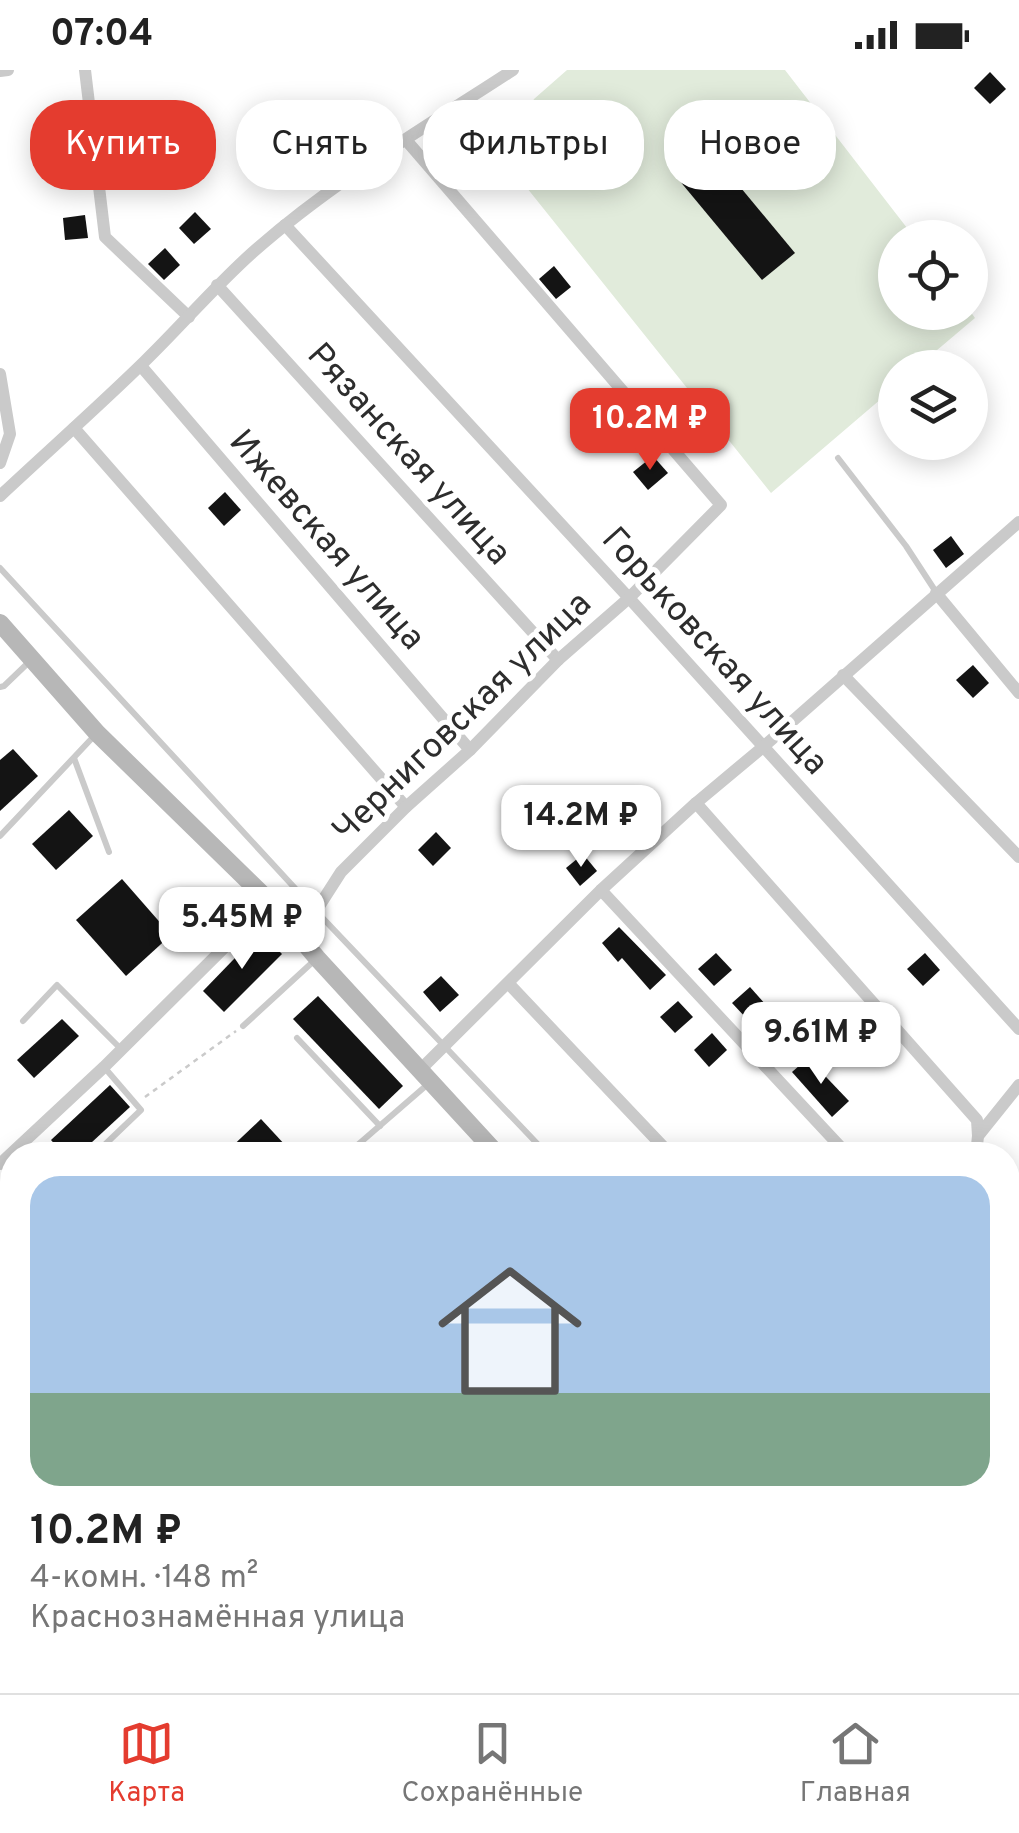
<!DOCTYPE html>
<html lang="ru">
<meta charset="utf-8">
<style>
:root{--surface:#fff;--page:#f6f6f6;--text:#222;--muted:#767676;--line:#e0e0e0;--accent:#e43c2f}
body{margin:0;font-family:Overpass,sans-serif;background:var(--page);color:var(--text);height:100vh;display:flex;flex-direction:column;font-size:38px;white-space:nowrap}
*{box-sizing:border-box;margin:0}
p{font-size:32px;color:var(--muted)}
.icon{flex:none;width:55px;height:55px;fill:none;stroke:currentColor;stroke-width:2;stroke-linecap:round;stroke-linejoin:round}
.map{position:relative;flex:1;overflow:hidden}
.details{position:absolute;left:0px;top:1072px;width:1020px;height:552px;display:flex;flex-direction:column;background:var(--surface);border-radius:40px 40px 0 0;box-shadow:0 5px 25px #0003}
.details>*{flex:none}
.top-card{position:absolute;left:30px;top:30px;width:960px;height:90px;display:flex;gap:20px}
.fabs{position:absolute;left:878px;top:150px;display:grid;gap:20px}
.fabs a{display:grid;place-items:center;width:110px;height:110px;border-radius:50%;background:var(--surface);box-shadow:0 5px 25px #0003;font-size:50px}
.price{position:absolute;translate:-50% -85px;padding:0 22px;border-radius:20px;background:#fff;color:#222;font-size:32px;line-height:65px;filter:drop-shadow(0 2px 5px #0008)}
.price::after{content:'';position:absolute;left:50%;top:60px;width:30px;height:22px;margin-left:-15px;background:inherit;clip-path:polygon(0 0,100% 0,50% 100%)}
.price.selected{background:var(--accent);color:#fff}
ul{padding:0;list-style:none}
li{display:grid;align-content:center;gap:20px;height:530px;padding:0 30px}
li+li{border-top:2px solid var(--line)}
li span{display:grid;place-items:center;height:310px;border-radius:30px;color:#555}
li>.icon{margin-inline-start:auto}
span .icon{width:180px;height:180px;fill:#fffc;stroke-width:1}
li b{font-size:42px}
.chip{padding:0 35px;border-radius:40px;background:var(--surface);box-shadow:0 5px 25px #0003;font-size:35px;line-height:90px}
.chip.selected{background:var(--accent);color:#fff}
.status{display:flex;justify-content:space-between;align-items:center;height:70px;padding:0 50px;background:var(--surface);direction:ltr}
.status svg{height:28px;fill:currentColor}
.dock{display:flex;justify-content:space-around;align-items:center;height:140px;border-top:2px solid var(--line);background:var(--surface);font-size:28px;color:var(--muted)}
.dock a{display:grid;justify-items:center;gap:5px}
.dock .selected{color:var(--accent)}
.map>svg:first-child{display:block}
.green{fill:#e1ebdb}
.building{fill:#141414}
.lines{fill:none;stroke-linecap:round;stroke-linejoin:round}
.path{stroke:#cacaca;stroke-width:2.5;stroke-dasharray:5 5;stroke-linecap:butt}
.service{stroke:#cacaca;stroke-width:6}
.minor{stroke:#cacaca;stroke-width:12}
.secondary{stroke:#b7b7b7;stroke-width:18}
.tram{stroke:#828282;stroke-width:2.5}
.labels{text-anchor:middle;stroke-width:10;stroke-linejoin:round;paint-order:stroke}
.street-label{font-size:35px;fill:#2d2d2d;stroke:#fff}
</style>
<div class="status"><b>07:04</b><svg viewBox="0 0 49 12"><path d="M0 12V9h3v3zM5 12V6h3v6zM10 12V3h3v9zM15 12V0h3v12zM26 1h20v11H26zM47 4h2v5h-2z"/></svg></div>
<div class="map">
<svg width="1019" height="1623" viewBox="0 0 1019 1623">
<rect width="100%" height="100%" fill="#fff"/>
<!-- green -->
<g class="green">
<path d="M567 0H785L914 167 895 168V242L970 241 975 248 917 297 895 298V317L771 423 519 108 518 62 534 29Z"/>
<path d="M210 1612H562L568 1623H203Z"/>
</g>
<!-- building -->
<g class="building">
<path d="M990 2 1006 19 990 34 974 18Z"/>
<path d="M707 77 795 183 762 210 674 104Z"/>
<path d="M195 142 211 159 194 174 179 158Z"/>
<path d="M85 145 88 168 65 170 63 148Z"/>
<path d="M165 178 180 195 164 210 148 194Z"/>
<path d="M554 196 571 217 556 229 539 209Z"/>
<path d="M653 386 668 403 648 420 633 402Z"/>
<path d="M225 422 241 440 224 456 208 438Z"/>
<path d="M951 466 964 484 946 498 933 480Z"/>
<path d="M973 595 989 613 973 628 956 610Z"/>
<path d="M13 679 38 706 0 741V690Z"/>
<path d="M69 740 93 766 56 800 32 774Z"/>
<path d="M436 762 451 778 433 796 418 780Z"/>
<path d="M583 784 597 801 580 816 566 798Z"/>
<path d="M122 809 171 865 126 906 76 850Z"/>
<path d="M619 857 666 905 650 920 622 888 618 892 602 873Z"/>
<path d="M260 862 282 884 224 942 203 921Z"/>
<path d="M716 883 732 900 714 916 698 899Z"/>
<path d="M925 883 940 900 923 916 907 899Z"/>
<path d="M441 906 459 925 440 942 423 922Z"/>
<path d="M750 917 766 935 748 950 732 933Z"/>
<path d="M318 926 403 1016 379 1039 293 949Z"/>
<path d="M678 931 693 947 675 963 660 947Z"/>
<path d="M62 949 79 966 34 1008 17 990Z"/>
<path d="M712 963 727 980 709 997 694 980Z"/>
<path d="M808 988 849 1031 832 1047 792 1002Z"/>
<path d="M110 1015 130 1037 78 1085H64L51 1070Z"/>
<path d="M261 1049 286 1076 276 1085H223Z"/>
<path d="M0 1312 12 1325V1370L0 1358Z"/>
</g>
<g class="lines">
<!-- path -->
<path class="path" d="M145 1027 236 961"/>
<!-- service -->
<g class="service">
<path d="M838 388 906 476 936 522"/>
<path d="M0 498 316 841 548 1085"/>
<path d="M0 617 4 616 29 592"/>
<path d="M74 688 109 782"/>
<path d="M0 766 95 665"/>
<path d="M23 951 57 915 121 979"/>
<path d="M243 956 316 889"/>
<path d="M297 968 380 1056"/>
<path d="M94 1085 141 1040 104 997"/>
<path d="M346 1085 428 1014"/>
<path d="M0 1169 12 1182"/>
<path d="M0 1264 12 1250"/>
<path d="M0 1379 12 1391"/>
<path d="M1008 1491 1019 1492"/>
<path d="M1008 1549 1019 1550"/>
<path d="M923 1623V1612"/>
</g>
<!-- minor -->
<g class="minor">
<path d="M85 0 105 167 189 247"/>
<path d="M0 1 8 0"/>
<path d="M285 155 629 528 1019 959"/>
<path d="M217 215 558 590"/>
<path d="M141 296 470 680"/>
<path d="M0 304 10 364 0 393"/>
<path d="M74 358 406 737"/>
<path d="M0 426C48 381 98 337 145 291 181 256 214 217 252 183 332 112 424 58 513 0"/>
<path d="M936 523 1019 623"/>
<path d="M843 605 1019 787"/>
<path d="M696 733 977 1050 978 1066"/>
<path d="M601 820 848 1085"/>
<path d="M304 871 316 841 341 802 406 737 470 680 558 590 629 528 721 435 406 70"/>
<path d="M508 913 671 1085"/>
<path d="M420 1000 601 820 696 733 763 677 1019 452"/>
<path d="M976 1085 978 1066 1019 1015"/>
<path d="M0 1094 104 997 270 832"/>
<path d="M1008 1122 1019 1123"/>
<path d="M1008 1209 1019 1210"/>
<path d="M1008 1314 1019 1315"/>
<path d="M1008 1445 1019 1446"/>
<path d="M0 1574 12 1587"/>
<path d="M37 1612 47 1623"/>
<path d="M125 1623 136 1612"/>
</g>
<!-- secondary -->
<g class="secondary">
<path d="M0 553 97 663 270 832 317 888 498 1085"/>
<path d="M834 1623V1612"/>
</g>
<!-- tram -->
<path class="tram" d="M1008 1461H1019"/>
</g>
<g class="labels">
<!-- street labels -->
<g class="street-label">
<text transform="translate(410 383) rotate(48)" y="12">Рязанская улица</text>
<text transform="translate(328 469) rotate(49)" y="12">Ижевская улица</text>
<text transform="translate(716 580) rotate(48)" y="12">Горьковская улица</text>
<text transform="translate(461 646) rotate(-44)" y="12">Черниговская улица</text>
</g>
</g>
</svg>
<div class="fabs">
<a><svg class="icon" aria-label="locate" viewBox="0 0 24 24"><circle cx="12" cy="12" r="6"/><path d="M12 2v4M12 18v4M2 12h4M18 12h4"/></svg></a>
<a><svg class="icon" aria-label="layers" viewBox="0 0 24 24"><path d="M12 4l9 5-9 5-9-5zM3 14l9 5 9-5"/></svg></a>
</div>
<b class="price selected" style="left:650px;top:403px">10.2M ₽</b>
<b class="price" style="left:581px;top:800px">14.2M ₽</b>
<b class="price" style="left:242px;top:902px">5.45M ₽</b>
<b class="price" style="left:821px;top:1017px">9.61M ₽</b>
<div class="top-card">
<a class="chip selected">Купить</a>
<a class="chip">Снять</a>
<a class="chip">Фильтры</a>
<a class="chip">Новое</a>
</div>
<section class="details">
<ul>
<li><span style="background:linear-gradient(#a9c7e8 70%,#7fa58c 0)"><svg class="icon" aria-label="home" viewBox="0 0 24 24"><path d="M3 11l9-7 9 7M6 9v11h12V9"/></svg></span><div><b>10.2M ₽</b><p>4-комн. · 148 m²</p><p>Краснознамённая улица</p></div></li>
</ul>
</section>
</div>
<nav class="dock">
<a class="selected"><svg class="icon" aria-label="map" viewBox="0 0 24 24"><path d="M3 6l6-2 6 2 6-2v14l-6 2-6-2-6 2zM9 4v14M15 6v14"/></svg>Карта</a>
<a><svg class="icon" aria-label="saved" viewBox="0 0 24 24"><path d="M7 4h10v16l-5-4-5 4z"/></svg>Сохранённые</a>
<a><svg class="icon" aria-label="home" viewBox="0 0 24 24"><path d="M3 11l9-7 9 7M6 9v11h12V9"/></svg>Главная</a>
</nav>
